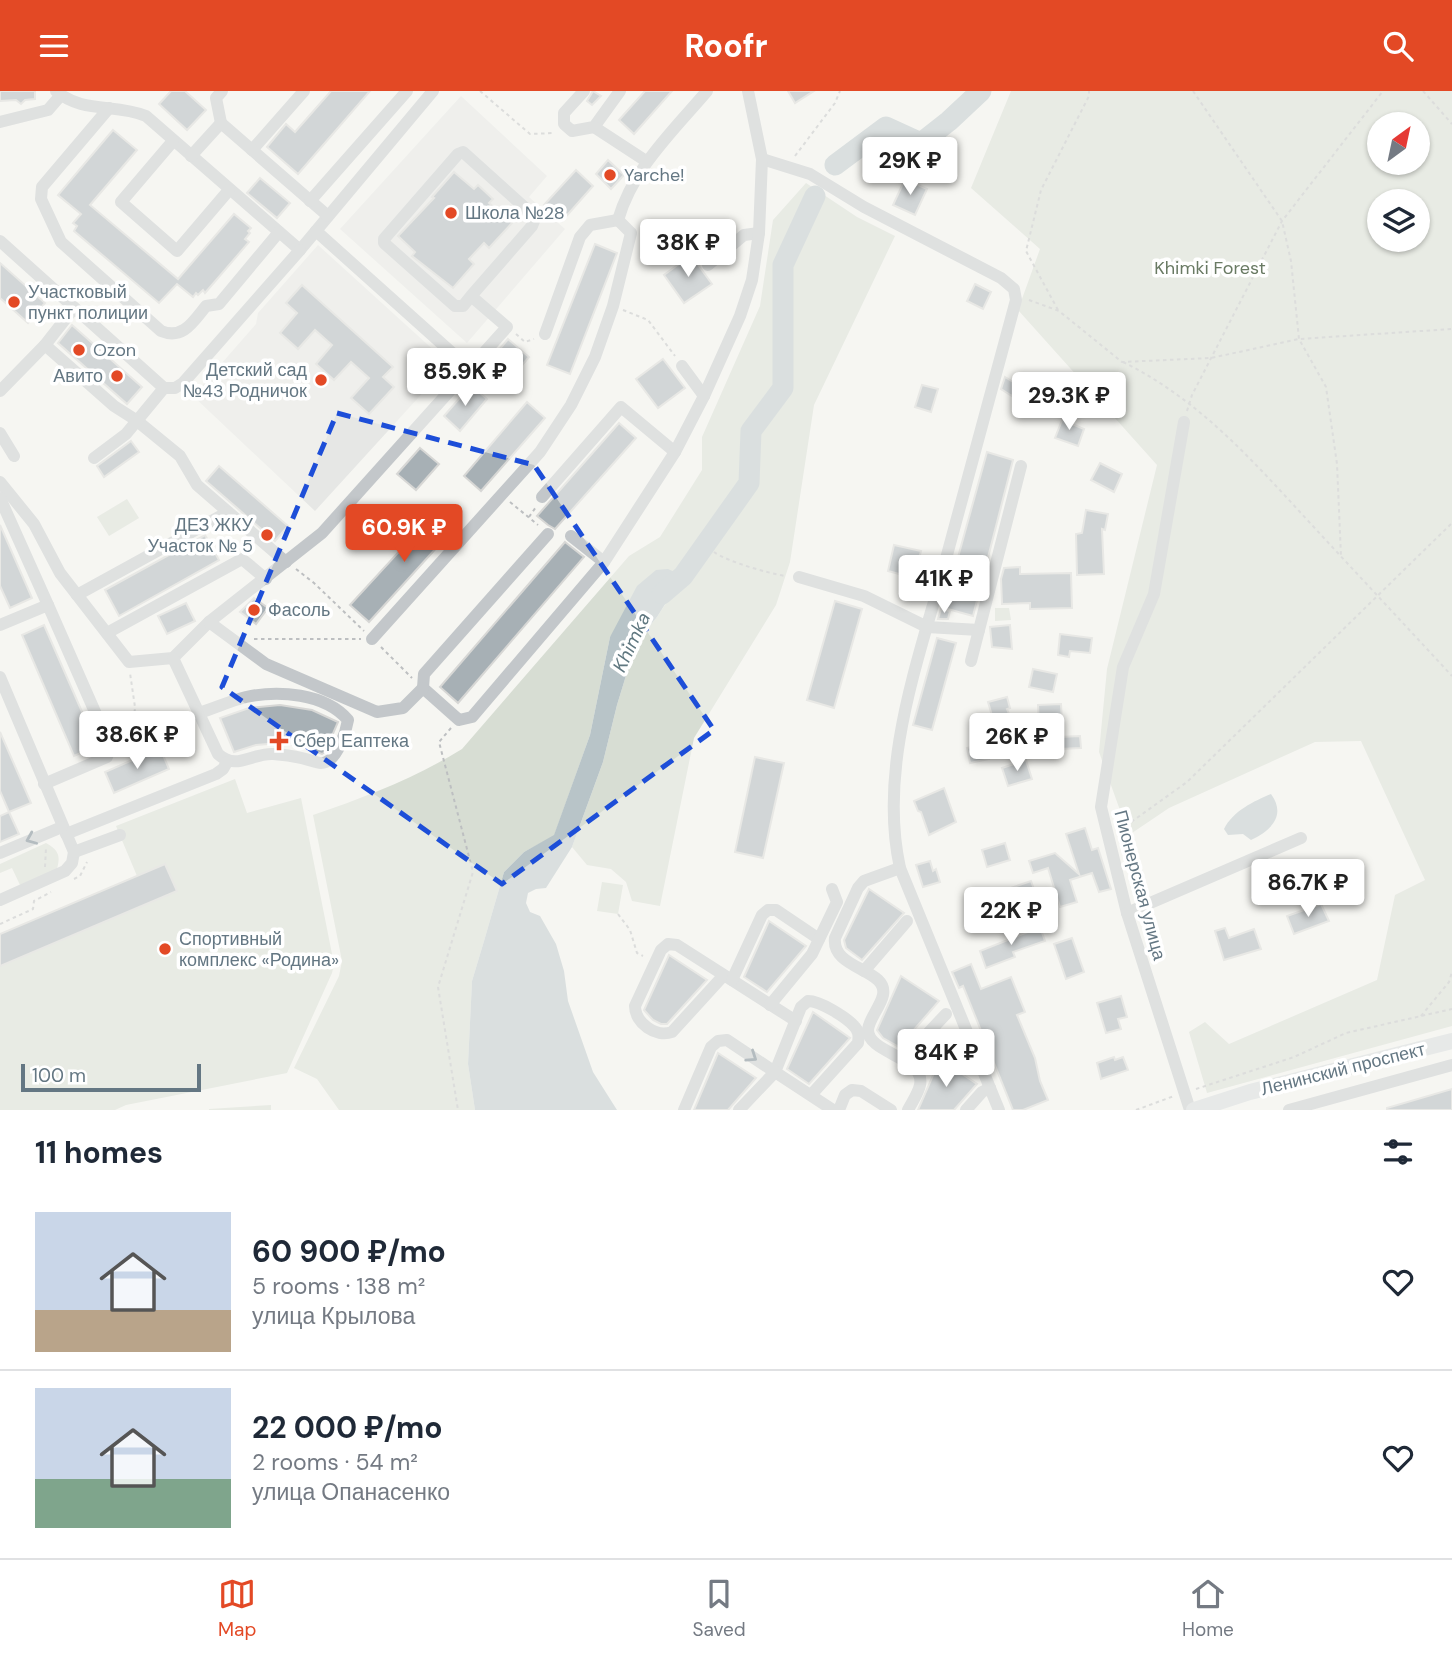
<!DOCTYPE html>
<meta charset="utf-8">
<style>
:root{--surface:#fff;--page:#f2f2f3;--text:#1f2937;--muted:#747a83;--line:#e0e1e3;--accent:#e34925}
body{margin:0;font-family:"DM Sans",sans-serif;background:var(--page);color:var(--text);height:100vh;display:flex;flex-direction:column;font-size:26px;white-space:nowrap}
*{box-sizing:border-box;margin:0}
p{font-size:23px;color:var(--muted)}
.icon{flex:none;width:38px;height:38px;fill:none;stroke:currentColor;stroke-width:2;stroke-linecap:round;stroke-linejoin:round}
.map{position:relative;height:1019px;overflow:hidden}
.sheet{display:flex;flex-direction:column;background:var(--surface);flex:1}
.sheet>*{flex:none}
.needle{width:46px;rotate:33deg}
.controls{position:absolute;left:1367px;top:21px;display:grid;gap:14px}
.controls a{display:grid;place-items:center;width:63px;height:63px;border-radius:50%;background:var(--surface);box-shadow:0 2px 5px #0004;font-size:35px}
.scale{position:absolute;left:21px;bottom:18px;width:180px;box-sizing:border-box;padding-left:7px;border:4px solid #647783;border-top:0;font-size:19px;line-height:24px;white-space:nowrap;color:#647783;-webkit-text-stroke:5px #fff;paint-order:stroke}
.price{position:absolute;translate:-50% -60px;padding:0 16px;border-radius:7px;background:#fff;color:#222;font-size:23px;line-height:46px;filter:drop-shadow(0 2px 4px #0008)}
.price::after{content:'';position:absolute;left:50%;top:42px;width:21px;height:16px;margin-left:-10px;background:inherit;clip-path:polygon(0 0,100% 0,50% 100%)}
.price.selected{background:var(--accent);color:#fff}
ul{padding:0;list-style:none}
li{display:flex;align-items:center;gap:21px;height:175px;padding:0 35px}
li+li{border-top:2px solid var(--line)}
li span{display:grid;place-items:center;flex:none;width:196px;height:140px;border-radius:0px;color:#555}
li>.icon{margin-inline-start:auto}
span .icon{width:84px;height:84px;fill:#fffc;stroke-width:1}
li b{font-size:30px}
h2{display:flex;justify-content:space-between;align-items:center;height:84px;padding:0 35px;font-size:30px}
header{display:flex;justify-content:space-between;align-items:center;height:91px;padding:0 35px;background:var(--accent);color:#fff;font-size:32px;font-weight:700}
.dock{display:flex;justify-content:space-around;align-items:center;height:98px;border-top:2px solid var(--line);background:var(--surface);font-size:19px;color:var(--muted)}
.dock a{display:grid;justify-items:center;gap:4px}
.dock .selected{color:var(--accent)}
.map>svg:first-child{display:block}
.built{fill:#e6e7e5}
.green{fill:#d7ddd3;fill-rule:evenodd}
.water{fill:#b8c4c8}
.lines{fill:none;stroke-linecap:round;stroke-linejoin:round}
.river{stroke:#b8c4c8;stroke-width:21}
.building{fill:#a7b0b5;stroke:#d7d7d5;stroke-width:2}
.path{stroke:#bdbfc1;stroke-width:2;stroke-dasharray:3.5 3.5;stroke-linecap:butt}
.minor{stroke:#c3c7ca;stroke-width:12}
.major{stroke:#d4d9dc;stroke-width:16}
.oneway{stroke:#647783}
.marked{fill:none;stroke:#1d4ed8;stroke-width:5;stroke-dasharray:14 9;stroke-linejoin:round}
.poi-dot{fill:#e34925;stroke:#fff;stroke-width:2.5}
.labels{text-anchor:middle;stroke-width:7;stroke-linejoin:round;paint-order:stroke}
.poi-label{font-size:18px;fill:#647783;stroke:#fff;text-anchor:start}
.park-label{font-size:18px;fill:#697a63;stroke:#fff}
.street-label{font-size:18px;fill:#647783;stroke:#fff}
.water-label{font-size:19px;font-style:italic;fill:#607880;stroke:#fff}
</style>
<header><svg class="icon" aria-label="menu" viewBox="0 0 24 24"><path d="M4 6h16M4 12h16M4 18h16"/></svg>Roofr<svg class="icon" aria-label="search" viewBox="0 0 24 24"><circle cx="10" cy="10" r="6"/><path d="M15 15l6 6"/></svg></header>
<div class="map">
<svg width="1452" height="1019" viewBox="0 0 1452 1019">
<rect width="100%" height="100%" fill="#f6f6f2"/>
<!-- built -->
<g class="built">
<path d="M461 5 547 85 529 106 565 138 467 252 340 138Z"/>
<path d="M318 154 449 273 315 420 193 305 256 233 258 222Z"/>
</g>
<!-- green -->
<g class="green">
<path d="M1011 0H1452V935L1207 1002 1189 941 1205 931 1229 953 1377 889 1395 804 1425 789 1361 650 1315 651 1169 717 1129 744 1099 661 1107 578 1157 374 1018 219 1040 158 971 97ZM1379 33H1418V72H1379ZM1379 110H1418V149H1379Z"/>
<path d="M806 92 857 126 895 145 814 314 790 471 776 514 694 647 660 815 632 810 626 791 611 778 587 774 572 756 603 671 617 614 636 552 657 526 683 486 610 546 590 644 554 745 524 761 504 781 484 850 472 890 468 973 475 1019H339L317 988 294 977 339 885 342 870 313 724C366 706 415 687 462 658L629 465 660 446 702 379V346L760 215 773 129Z"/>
<path d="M127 408 139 427 109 445 97 426Z"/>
<path d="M995 517H1009L1011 529 995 530Z"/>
<path d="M235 688 247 722 301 707 334 873 332 882 287 982 126 1014 115 1019H0V843L137 785 116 735Z"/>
<path d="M46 752C58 759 61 764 57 778L20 794 12 777 0 782V773Z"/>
<path d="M602 791 623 794 618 823 597 820Z"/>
<path d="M271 1014V1019H209V1018Z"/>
</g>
<!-- water -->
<g class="water">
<path d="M668 478 683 485 657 526 636 552 617 614 603 671 572 756 546 797 536 798 528 802 526 812 530 821 540 825 556 853 564 880 568 910 593 981 617 1019H475L468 973 472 890 484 850 504 781 524 761 554 744 590 644 610 546 637 495 656 479Z"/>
<path d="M1271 703C1287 725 1270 740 1251 749L1243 743 1228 744 1224 738C1233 720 1254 710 1271 703Z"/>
</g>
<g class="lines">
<!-- river -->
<g class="river">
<path d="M835 74 886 36 921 52 949 30 981 0"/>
<path d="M662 503 683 485 749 392 751 340 783 297V174L815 105"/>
</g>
</g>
<!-- building -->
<g class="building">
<path d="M0 0H35V8L25 9 21 13 16 9 0 10Z"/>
<path d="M171 0H185L206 19 187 39 159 13Z"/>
<path d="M331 0H370L298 83 267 56 286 33 295 41Z"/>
<path d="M593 0 601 5 592 14 587 10Z"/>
<path d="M645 0H672L634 43 619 29Z"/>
<path d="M788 0H814L795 12Z"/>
<path d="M113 39 137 59 90 114 178 188 234 123 251 137 248 140 250 142 245 148 249 151 205 202 203 199 198 204 196 202 193 206 177 193 159 212 74 140 77 135 73 132 81 123 58 104Z"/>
<path d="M608 69 624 84 611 98 596 83Z"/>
<path d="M576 79 593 95 562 130 544 114Z"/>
<path d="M454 81 474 98 478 94 493 108 489 112 512 132 489 157 484 152 469 168 474 173 453 197 412 165 415 161 398 145 434 107 432 106Z"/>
<path d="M260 87 290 112 277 127 247 102Z"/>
<path d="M905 88 927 98 915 124 893 114Z"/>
<path d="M595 153 617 162 570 283 547 274Z"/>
<path d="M691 164 712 193 684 212 664 184Z"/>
<path d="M0 172 45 212 28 232 0 207Z"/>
<path d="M975 193 991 201 983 218 967 210Z"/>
<path d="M302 194 393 276 383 286 394 296 369 323 351 307 369 287 351 271 334 289 316 273 332 254 315 239 298 258 280 242 297 222 286 212Z"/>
<path d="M72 234 142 296 127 313 58 252Z"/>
<path d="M508 248 529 266 504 295 484 277Z"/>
<path d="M663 268 685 297 658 317 636 288Z"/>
<path d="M1005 286 1018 294 1012 305 1001 298Z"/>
<path d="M471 294 487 308 460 340 444 325Z"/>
<path d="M922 294 938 298 931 321 915 316Z"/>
<path d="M527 311 545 327 481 400 464 385Z"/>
<path d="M1064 324 1074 328 1072 333 1084 338 1078 355 1055 347Z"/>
<path d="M619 332 636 347 555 438 548 434 537 425Z"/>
<path d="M131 350 139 361 104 386 97 375Z"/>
<path d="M420 357 439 373 416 399 397 383Z"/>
<path d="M987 361 1013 369 973 525 944 517Z"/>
<path d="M1100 372 1122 383 1114 401 1091 389Z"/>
<path d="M219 375 288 435 275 450 206 390Z"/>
<path d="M440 416 459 432 369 531 350 514Z"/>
<path d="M1086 419 1108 423 1105 439 1102 438 1104 483 1077 484 1076 443 1082 442Z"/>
<path d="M0 434 32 507 10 517 0 495Z"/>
<path d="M205 444 219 469 119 525 105 499Z"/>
<path d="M565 451 584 466 458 612 440 596Z"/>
<path d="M894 454 921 460 914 487 888 480Z"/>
<path d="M1020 476V483L1071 482 1072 517 1030 518V512L1002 513 1001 488 1004 477Z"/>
<path d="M254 507 268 517 256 533 240 521Z"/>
<path d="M835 510 862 518 834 617 807 609Z"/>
<path d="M186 512 195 530 167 543 158 525Z"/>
<path d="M941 518 950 520 948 528H938Z"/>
<path d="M44 534 97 655 74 665 22 544Z"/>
<path d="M1010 534 1012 558 992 556 990 536Z"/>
<path d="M1060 543 1092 547 1090 562 1070 560 1069 566 1058 564Z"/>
<path d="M937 547 956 552 932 639 913 634Z"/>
<path d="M1033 578 1057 583 1053 601 1029 596Z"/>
<path d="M1007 606 1010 617 1007 618 1009 623 993 628 988 611Z"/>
<path d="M1061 613 1062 632 1039 633 1038 614Z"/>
<path d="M280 614 312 619 338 631 325 661 322 663 303 656 280 652 256 654 234 661 220 627 249 617Z"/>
<path d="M0 641 31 712 9 721 0 700Z"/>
<path d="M1080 645 1081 657 1059 658V646Z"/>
<path d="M985 653 989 668 970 672 967 657Z"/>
<path d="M160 657 169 678 114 702 105 681Z"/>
<path d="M755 666 784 672 763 767 735 761Z"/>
<path d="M1026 669 1032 688 1008 695 1002 677Z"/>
<path d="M944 697 956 731 929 744 921 721 918 720 914 710Z"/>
<path d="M9 721 19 743 0 751V725Z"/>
<path d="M1085 737 1092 759 1098 757 1111 798 1099 801 1092 782 1070 789 1077 811 1060 816 1048 777 1033 782 1029 770 1055 762 1079 783 1066 743Z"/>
<path d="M1005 752 1010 769 987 776 982 759Z"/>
<path d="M930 770 933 780 936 778 940 791 923 796 916 774Z"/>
<path d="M165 773 177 800 0 875V843Z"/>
<path d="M1031 790 1039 812 997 826 990 804Z"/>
<path d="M869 798 904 822 862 869 846 857 844 849Z"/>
<path d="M1321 813 1329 830 1294 843 1287 825Z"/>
<path d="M769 830 806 855 767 901 744 886Z"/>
<path d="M1040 836 1045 850 1013 861 1015 866 986 877 980 860Z"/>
<path d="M1225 837 1229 847 1254 838 1261 858 1224 869 1215 840Z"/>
<path d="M1072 847 1084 881 1066 888 1054 853Z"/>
<path d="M669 864 707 889 667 933H661L653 929 644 919Z"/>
<path d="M971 873 981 898 1011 886 1025 921 1017 924 1035 967 1040 990 1048 1009 1023 1019H1013L963 895 959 897 952 881Z"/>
<path d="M901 885 939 910 899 956 883 947 877 939Z"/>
<path d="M1121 905 1127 926 1118 928 1121 938 1106 942 1097 912Z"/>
<path d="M813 921 850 947 809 993 787 978Z"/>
<path d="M718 962 756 987 728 1019H694Z"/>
<path d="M1114 966 1115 969 1123 966 1128 979 1101 988 1097 972Z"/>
<path d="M940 968 977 993 954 1019H918Z"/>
<path d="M1452 998V1019H1387V1017Z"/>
</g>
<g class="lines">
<!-- path -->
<g class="path">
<path d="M480 0 530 43 554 42"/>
<path d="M1193 0 1282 130 1291 170 1299 248 1326 296 1337 373 1341 465"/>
<path d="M1423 0 1452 33"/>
<path d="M795 65 835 12 840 0"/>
<path d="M642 144 697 158 701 164"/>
<path d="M1029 209 1059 220 1122 271 1211 267 1299 248 1452 238"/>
<path d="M623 219 648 229 675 265"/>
<path d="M1058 219 1026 160 1041 99 1089 5V0"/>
<path d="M516 243 525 251 534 248"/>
<path d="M1123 271C1200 309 1254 371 1311 433 1358 484 1405 534 1452 585"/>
<path d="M1187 320 1192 304 1282 130 1383 0"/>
<path d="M510 411 538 434"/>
<path d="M529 426 536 416"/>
<path d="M714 461C728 471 768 482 785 485"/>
<path d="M296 478 314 492 364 540"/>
<path d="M254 548H361"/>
<path d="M381 556 412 587"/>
<path d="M451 637 439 651 473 781 438 896 458 1019"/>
<path d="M119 649 133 640 135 616 130 582"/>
<path d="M1120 739 1187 691 1452 432"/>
<path d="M45 776 46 757"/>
<path d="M74 788 80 785 87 771"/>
<path d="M618 823 630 839 637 862 643 865"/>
<path d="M0 833 33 818 34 810 51 801"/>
<path d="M1421 925 1449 891 1452 881"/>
<path d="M1196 998 1294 966 1346 942 1452 918"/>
<path d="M1136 1019 1174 1005"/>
</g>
<!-- minor -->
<g class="minor">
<path d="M56 0C83 23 115 12 146 25L300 159 433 0"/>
<path d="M584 0 564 22V33L572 40 594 36 620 0"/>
<path d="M109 17 42 96 41 108 61 151 161 240C183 249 193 231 206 215L219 213 279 141"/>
<path d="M0 31 48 19 61 4"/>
<path d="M221 32 216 7 222 0"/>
<path d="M594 36 646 70"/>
<path d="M173 50 121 111 177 160 229 99"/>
<path d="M252 59 304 0"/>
<path d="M191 65 221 32 328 125"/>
<path d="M762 68 810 83 864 116 1001 187 1014 198 1016 209C992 298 968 387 944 475 918 571 878 677 900 777L999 1019"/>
<path d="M310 110 407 0"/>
<path d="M618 129C633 77 673 40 707 0"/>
<path d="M316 140 470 278"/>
<path d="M0 150 164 297"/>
<path d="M708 174 744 144 759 142"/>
<path d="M545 243 580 146 590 134 618 129"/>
<path d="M45 254 114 315 136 329 180 365 197 394 286 471"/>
<path d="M682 275 704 305"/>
<path d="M0 300 45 254 74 217"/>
<path d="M1184 331 1154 503 1123 576 1101 716 1127 822 1190 1019"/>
<path d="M0 342 14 365"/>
<path d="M94 367 126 343 164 297H175L183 292 300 159"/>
<path d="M0 391 34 433 60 482 129 571 173 567 209 531 322 442 507 236 471 205 532 135 534 130 533 124 463 61 458 63 384 148V152L455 215H463L471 205"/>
<path d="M542 406 621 316 675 361"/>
<path d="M0 407 48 514"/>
<path d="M548 443 424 583 423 597 459 629 472 626 604 471 571 445"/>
<path d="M604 471 675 361 704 305 740 225 752 189 759 142 762 68 748 0"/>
<path d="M799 486 864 505 927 536 979 539 1021 375"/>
<path d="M77 504 228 421"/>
<path d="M209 531 266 573 377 621 403 617 423 597"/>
<path d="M0 534 48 514 110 655 107 666 44 693"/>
<path d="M107 542 242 468 266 488"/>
<path d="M372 548 540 361 571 314 595 266 613 215 631 142 618 129"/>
<path d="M173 567 218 663C237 680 251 662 273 663 289 664 301 666 316 671 320 672 321 673 326 671 338 666 346 641 348 629 325 602 278 599 246 606 230 610 215 617 199 622"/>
<path d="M971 570 979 539"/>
<path d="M0 586 74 761 72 772 65 780 0 809"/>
<path d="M66 743 216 683 223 678 227 671"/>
<path d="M74 761 120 744"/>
<path d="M0 762 62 736"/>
<path d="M900 777 864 790 858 797 835 847C832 871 864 876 878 889 894 904 869 923 868 939 868 963 926 966 920 994 918 1003 912 1011 908 1019"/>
<path d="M1127 822 1301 747"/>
<path d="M864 880 907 830"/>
<path d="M724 884 672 941C656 947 635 932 635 915L661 859 668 853 677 854 796 930"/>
<path d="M732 889 762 824 768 819H776L819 848"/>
<path d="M770 914 812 863 837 811 832 798"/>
<path d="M903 969 946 923"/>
<path d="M811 1004 858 952C859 945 859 940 854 935 846 926 820 910 808 910L801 916 775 981 833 1019"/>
<path d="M684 1019 711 956 718 950 727 949 775 981 739 1019"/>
<path d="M839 1019 845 1004 852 999 861 1000 891 1019"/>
<path d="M966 1019 982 1001 990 997"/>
<path d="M1289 1019 1452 974"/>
</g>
<!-- major -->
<path class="major" d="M1194 1019 1250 1001 1452 950"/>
</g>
<!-- one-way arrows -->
<defs><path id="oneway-chevron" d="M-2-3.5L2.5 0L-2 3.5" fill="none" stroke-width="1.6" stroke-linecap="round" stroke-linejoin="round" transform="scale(1.75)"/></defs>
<g class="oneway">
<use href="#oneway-chevron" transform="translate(31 748) rotate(157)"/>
<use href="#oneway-chevron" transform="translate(752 966) rotate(34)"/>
</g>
<!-- marked area -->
<path d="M0 0H1452V1019H0ZM337 322 534 374 714 639 502 793 222 596Z" fill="#f6f6f2" fill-opacity=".55" fill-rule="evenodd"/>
<path class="marked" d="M337 322 534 374 714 639 502 793 222 596Z"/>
<!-- markers -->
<g class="poi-dot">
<circle cx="610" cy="84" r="7"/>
<circle cx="451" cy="122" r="7"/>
<circle cx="14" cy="211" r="7"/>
<circle cx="79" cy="259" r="7"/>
<circle cx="117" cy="285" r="7"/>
<circle cx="321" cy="289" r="7"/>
<circle cx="267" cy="444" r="7"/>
<circle cx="254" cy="519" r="7"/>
<path d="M275.5 639.5h7v7h7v7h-7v7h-7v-7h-7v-7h7z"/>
<circle cx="165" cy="858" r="7"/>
</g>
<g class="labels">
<!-- poi labels -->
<g class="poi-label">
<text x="624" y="90">Yarche!</text>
<text x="465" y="128">Школа №28</text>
<text x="28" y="207">Участковый<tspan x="28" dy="21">пункт полиции</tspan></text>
<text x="93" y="265">Ozon</text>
<text x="307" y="285" text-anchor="end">Детский сад<tspan x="307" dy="21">№43 Родничок</tspan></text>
<text x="103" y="291" text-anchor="end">Авито</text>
<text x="253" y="440" text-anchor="end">ДЕЗ ЖКУ<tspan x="253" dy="21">Участок № 5</tspan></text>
<text x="268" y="525">Фасоль</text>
<text x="293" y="656">Сбер Еаптека</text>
<text x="179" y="854">Спортивный<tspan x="179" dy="21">комплекс «Родина»</tspan></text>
</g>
<!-- park labels -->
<g class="park-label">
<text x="1210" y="183">Khimki Forest</text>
</g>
<!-- street labels -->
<g class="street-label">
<text transform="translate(1140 794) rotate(75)" y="6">Пионерская улица</text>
<text transform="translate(1343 978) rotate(-14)" y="6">Ленинский проспект</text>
</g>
<!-- water labels -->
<g class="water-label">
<text transform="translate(631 551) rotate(-65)" y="7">Khimka</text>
</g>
</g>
</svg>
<div class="controls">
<a><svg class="needle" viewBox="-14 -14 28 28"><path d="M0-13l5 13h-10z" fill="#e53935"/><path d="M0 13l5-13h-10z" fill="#747a83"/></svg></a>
<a><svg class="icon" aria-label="layers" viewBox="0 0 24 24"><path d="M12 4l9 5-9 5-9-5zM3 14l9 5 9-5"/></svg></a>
</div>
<div class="scale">100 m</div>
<b class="price" style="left:910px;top:106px">29K ₽</b>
<b class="price" style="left:688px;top:188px">38K ₽</b>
<b class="price" style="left:465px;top:317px">85.9K ₽</b>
<b class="price" style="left:1069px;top:341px">29.3K ₽</b>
<b class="price selected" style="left:404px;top:473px">60.9K ₽</b>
<b class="price" style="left:944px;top:524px">41K ₽</b>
<b class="price" style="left:137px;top:680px">38.6K ₽</b>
<b class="price" style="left:1017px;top:682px">26K ₽</b>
<b class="price" style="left:1308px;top:828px">86.7K ₽</b>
<b class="price" style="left:1011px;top:856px">22K ₽</b>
<b class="price" style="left:946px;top:998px">84K ₽</b>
</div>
<section class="sheet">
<h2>11 homes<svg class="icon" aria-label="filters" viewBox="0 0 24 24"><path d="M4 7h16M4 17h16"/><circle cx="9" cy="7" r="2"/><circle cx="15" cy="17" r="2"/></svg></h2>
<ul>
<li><span style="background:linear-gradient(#c9d6e8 70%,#b9a48a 0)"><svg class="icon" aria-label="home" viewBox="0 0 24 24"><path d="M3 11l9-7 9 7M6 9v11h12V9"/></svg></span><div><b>60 900 ₽/mo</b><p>5 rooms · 138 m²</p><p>улица Крылова</p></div><svg class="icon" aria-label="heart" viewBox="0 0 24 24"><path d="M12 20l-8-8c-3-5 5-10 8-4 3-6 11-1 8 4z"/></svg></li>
<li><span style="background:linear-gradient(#c9d6e8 65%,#7fa58c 0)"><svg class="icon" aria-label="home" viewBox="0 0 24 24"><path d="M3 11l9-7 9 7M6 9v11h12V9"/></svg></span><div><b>22 000 ₽/mo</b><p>2 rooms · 54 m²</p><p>улица Опанасенко</p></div><svg class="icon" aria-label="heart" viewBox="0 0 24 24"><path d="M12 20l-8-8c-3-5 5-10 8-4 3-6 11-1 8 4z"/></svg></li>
</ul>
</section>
<nav class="dock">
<a class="selected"><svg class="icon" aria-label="map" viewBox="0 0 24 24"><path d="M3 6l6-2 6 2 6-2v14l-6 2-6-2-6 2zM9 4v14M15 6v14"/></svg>Map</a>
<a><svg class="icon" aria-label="saved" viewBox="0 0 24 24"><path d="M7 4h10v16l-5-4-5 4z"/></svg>Saved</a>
<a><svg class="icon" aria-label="home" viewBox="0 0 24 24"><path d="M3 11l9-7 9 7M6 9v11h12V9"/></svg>Home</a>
</nav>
